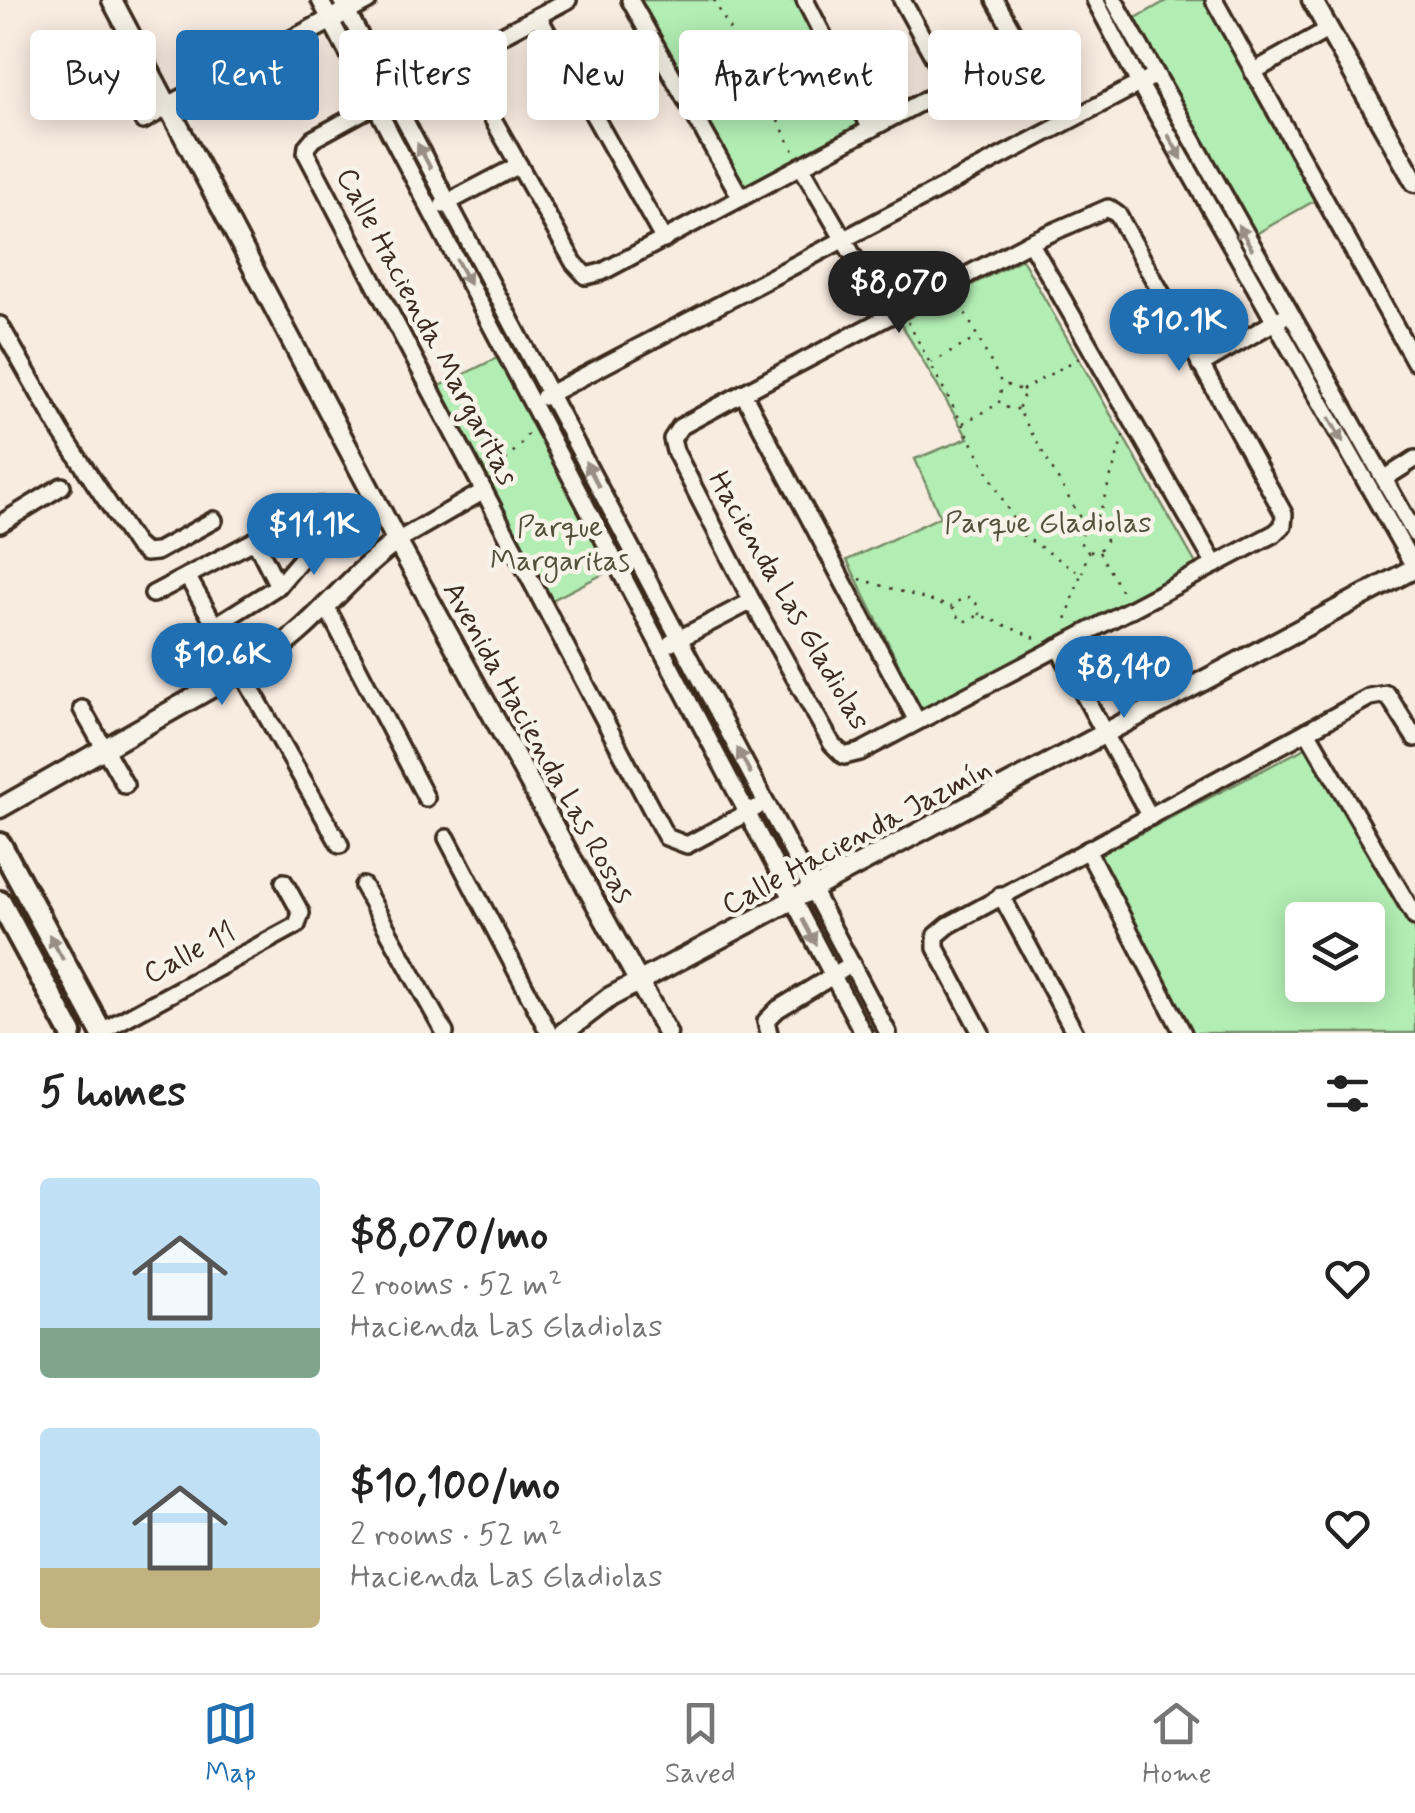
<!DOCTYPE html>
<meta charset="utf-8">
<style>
:root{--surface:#fff;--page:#f2f2f2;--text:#222;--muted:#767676;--line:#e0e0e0;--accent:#1f6fb2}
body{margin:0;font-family:Mynerve,sans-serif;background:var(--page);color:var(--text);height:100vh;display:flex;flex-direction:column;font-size:38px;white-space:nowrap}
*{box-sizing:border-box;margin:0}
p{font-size:32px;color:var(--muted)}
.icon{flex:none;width:55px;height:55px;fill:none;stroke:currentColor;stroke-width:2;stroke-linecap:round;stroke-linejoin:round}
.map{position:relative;height:1033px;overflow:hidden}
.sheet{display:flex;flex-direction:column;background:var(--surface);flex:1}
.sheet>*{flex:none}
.top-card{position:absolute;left:30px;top:30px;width:1355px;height:90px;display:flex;gap:20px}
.controls{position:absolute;left:1285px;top:902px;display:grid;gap:20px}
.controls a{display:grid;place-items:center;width:100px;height:100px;border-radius:10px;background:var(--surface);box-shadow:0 5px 25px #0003;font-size:50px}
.price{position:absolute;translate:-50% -85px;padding:0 22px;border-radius:35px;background:var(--accent);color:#fff;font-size:32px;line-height:65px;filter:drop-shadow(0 2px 5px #0008)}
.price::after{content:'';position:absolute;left:50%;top:60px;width:30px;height:22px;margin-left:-15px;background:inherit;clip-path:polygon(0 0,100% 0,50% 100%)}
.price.current{background:#222;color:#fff}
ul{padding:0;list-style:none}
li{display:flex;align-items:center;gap:30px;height:250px;padding:0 40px}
li span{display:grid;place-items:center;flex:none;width:280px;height:200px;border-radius:10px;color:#555}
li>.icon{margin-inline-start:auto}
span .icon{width:120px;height:120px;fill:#fffc;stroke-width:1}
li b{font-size:42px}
h2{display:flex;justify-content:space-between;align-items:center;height:120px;padding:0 40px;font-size:42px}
.chip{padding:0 35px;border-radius:10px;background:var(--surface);box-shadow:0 5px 25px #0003;font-size:35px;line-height:90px}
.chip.current{background:var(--accent);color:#fff}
.menu{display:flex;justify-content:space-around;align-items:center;height:140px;border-top:2px solid var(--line);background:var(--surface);font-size:28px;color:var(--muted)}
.menu a{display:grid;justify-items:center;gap:5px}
.menu .current{color:var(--accent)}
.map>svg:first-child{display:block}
.green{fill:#b2eeb3;stroke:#768c68;stroke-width:2.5;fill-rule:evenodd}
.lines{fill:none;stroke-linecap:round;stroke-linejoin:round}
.minor-casing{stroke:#3b2a1e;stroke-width:22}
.tertiary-casing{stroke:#3b2a1e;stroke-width:25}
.secondary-casing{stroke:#3b2a1e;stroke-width:28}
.path{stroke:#3b2a1e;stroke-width:2.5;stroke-dasharray:2.5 8;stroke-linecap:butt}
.minor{stroke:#f7f3e8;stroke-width:15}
.tertiary{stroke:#f7f3e8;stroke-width:18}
.secondary{stroke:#f7f3e8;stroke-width:20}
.oneway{fill:#998e83}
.labels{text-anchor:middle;stroke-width:9;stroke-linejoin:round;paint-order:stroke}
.street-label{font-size:30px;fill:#3b2a1e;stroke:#f7f3e8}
.park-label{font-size:30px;fill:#53513c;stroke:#f7f3e8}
</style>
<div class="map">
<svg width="1415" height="1033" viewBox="0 0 1415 1033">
<rect width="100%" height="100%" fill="#f8ebe0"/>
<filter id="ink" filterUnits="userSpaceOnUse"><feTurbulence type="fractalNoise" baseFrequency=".01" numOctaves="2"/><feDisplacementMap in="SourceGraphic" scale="20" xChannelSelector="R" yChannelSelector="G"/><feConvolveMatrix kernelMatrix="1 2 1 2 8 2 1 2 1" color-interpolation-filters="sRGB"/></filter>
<g filter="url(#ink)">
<!-- green -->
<g class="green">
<path d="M636 0H801L866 127 741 195Z"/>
<path d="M1168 0H1214L1321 197 1254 235 1134 19Z"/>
<path d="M1022 259 1196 564 922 711 847 560 940 517 915 459 968 438 900 322Z"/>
<path d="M497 358 611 570 552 600 440 386Z"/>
<path d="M1309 746 1415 927V1033H1192L1099 855ZM1302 920H1368V985H1302Z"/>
</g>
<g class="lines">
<defs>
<g id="minor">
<path d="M320 0 863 1033"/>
<path d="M341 0 888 1033"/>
<path d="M568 0 478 48 467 59V73L574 263 586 276 602 272 1002 59 1016 48 1014 34 995 0"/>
<path d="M630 0 741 198"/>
<path d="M805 0 871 129"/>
<path d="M902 0 950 87"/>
<path d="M1095 0 1139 83 1415 568"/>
<path d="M1114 0 1415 534"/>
<path d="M1214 0 1415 362"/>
<path d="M538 16 664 240"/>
<path d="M1253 72 1327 30"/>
<path d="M384 100 313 139 307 146 306 153 666 837 687 845 756 808"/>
<path d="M143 121 168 107"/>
<path d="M801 166 888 316"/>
<path d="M443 205 519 165"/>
<path d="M1108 208 1118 215 1284 514 1283 526 1275 533 860 752 844 756 832 744 752 601 675 451 672 439 680 427 743 393 1030 242Z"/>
<path d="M1030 242 1215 565"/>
<path d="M0 325 61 432 135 544 145 553 156 552 214 520"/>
<path d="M1200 365 1283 317"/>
<path d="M743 393 917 721"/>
<path d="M544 397 1154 76"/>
<path d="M1384 479 1415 459"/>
<path d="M0 524 62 486"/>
<path d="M255 540 278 586"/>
<path d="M397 541 484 491"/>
<path d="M187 576 340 845"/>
<path d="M153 594 320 506 329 508 332 516 330 525 278 586 216 625"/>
<path d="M326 606 426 798"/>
<path d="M671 643 752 601"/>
<path d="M1058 647 1150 817"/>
<path d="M82 709 125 785"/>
<path d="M1307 731 1415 917"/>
<path d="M447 838 549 1033"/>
<path d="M1087 850 1183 1033"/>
<path d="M363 886 445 1033"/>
<path d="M1001 895 1075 1033"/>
<path d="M102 1031 297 925 301 913 284 882"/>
<path d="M769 1033 766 1021 778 1009 852 964"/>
<path d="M981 1033 936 948V936L949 925 1370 697 1387 694 1415 738"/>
</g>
<g id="tertiary">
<path d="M112 0 397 541 667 1033"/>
<path d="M1312 0 1415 182"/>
<path d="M168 107 367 0"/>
<path d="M0 808 269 655C317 623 350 575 397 541"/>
<path d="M563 1033 610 997 1415 568"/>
</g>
<g id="secondary">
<path d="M0 844 102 1033"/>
<path d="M0 902 71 1033"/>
</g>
</defs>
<!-- minor casing -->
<use href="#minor" class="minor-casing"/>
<!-- tertiary casing -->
<use href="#tertiary" class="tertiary-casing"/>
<!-- secondary casing -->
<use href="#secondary" class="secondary-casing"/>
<!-- path -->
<g class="path">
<path d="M714 0 795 153"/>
<path d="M692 76 737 50"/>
<path d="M956 295 1003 386"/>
<path d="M908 322 1021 534 1081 574 1064 626"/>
<path d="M931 363 977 338"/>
<path d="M1022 390 1081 357"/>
<path d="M1018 409 1011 410 999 403 1001 389 1007 385 1021 390 1023 398 1018 409 1087 530"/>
<path d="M963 423 998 404"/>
<path d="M495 478C504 455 519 452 530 430"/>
<path d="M1095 528 1124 434"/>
<path d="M1099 552 1125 597"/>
<path d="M1082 573 1088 552 1080 542 1083 533 1095 528 1104 533 1106 541 1099 551 1088 552"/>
<path d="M860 579 952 607"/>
<path d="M980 615 976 603 968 597 956 602 952 611 963 622 980 615 1038 639"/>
</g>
<!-- minor -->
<use href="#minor" class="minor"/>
<!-- tertiary -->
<use href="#tertiary" class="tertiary"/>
<!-- secondary -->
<use href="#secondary" class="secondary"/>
</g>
<!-- one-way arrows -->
<defs><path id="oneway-solid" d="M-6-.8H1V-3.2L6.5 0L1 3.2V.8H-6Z" transform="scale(2.5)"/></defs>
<g class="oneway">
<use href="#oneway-solid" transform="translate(1175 147) rotate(60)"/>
<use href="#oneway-solid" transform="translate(424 156) rotate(-118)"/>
<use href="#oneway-solid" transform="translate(1245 237) rotate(-120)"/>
<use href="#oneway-solid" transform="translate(463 272) rotate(62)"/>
<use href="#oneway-solid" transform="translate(1336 430) rotate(60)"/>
<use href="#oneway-solid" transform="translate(592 474) rotate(-118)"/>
<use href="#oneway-solid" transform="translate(744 761) rotate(-118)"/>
<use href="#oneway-solid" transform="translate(809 932) rotate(62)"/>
<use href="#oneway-solid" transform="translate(56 947) rotate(-119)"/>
</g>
</g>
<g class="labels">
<!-- street labels -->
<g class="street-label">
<text transform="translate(428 326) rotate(62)" y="10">Calle Hacienda Margaritas</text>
<text transform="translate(790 600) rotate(60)" y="10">Hacienda Las Gladiolas</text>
<text transform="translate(539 742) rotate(61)" y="10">Avenida Hacienda Las Rosas</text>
<text transform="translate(856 836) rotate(-28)" y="10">Calle Hacienda Jazmín</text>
<text transform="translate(189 952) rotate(-28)" y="10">Calle 11</text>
</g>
<!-- park labels -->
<g class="park-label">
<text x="1048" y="532">Parque Gladiolas</text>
<text x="560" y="536">Parque<tspan x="560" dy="34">Margaritas</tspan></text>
</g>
</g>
</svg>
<div class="controls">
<a><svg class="icon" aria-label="layers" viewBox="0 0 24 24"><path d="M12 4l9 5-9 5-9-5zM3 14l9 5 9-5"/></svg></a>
</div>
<b class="price current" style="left:899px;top:336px">$8,070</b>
<b class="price" style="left:1179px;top:374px">$10.1K</b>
<b class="price" style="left:314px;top:578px">$11.1K</b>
<b class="price" style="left:222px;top:708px">$10.6K</b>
<b class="price" style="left:1124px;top:721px">$8,140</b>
<div class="top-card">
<a class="chip">Buy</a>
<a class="chip current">Rent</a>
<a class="chip">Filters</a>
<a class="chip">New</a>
<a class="chip">Apartment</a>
<a class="chip">House</a>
</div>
</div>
<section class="sheet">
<h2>5 homes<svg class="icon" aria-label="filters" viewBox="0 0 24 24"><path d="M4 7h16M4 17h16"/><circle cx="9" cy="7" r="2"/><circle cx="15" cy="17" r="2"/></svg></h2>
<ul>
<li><span style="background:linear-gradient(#bfe0f5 75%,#7fa58c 0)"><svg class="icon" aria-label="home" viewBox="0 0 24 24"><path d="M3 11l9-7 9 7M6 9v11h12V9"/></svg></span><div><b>$8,070/mo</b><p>2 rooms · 52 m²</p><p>Hacienda Las Gladiolas</p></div><svg class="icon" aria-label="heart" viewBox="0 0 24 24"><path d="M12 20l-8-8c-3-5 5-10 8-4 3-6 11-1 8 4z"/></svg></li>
<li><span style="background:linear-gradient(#bfe0f5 70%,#c2b280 0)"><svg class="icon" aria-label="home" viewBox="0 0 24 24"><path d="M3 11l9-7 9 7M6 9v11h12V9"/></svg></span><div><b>$10,100/mo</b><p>2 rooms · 52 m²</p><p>Hacienda Las Gladiolas</p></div><svg class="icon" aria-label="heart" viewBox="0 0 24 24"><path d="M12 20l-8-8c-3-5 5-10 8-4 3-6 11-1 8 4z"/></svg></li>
</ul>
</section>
<nav class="menu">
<a class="current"><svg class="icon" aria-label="map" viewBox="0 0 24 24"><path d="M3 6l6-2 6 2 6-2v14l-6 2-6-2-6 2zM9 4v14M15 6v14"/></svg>Map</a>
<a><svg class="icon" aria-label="saved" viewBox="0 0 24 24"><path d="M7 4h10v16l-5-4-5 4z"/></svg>Saved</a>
<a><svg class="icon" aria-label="home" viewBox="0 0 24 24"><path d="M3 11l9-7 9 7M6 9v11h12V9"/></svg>Home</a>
</nav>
